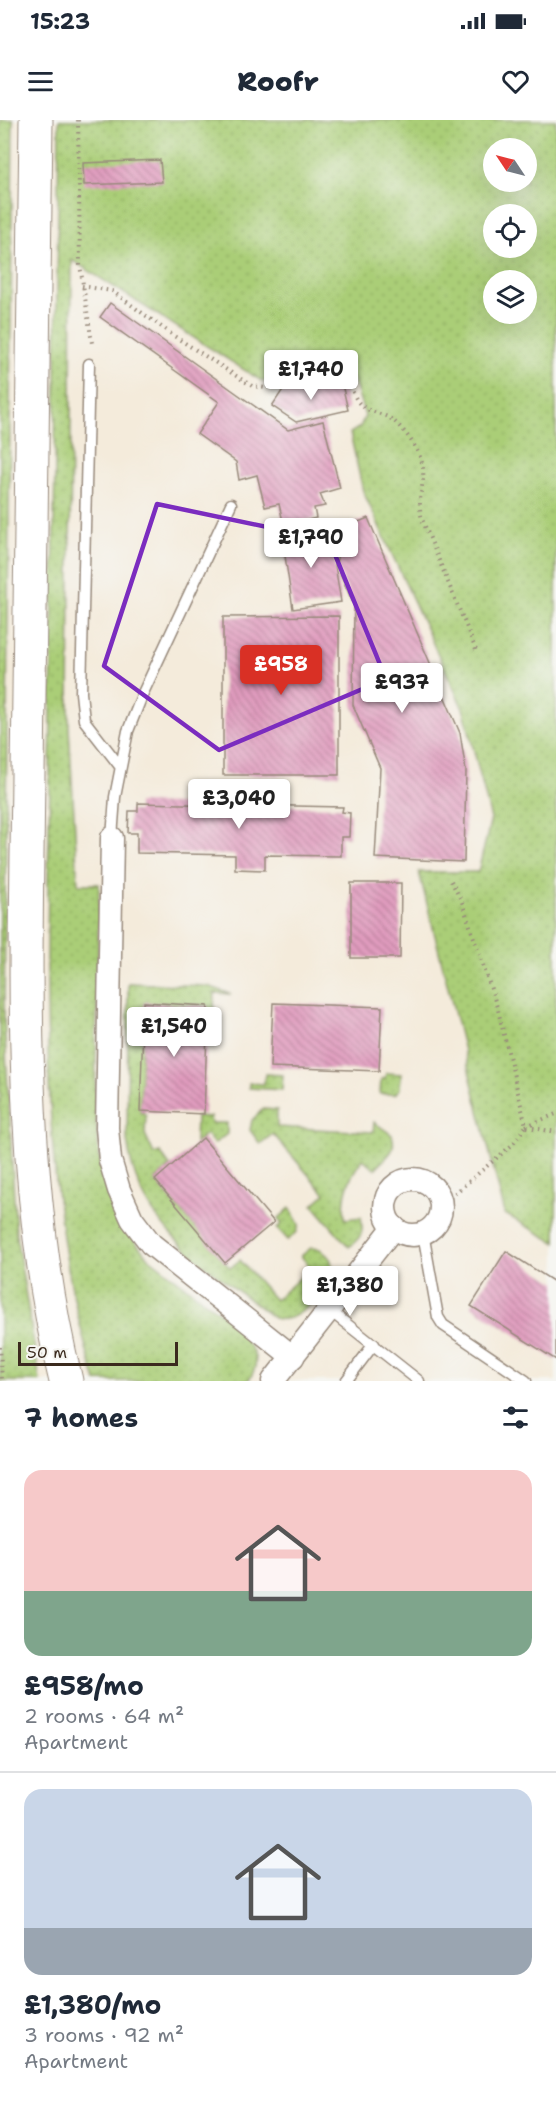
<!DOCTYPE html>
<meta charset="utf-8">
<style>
:root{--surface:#fff;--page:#f6f6f7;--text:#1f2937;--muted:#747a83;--line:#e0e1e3;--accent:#d93025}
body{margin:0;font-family:"Shantell Sans",sans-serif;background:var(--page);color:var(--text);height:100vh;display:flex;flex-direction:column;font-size:22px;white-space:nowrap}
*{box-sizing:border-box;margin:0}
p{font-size:20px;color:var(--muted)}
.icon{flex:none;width:33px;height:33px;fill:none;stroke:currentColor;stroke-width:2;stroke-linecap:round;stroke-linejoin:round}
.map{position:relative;height:1261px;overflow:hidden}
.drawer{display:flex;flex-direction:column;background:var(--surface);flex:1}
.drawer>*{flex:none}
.needle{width:39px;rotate:305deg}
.fabs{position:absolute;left:483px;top:18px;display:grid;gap:12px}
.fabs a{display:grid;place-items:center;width:54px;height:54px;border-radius:50%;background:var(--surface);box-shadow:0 6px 24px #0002;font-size:30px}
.scale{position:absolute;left:18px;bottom:15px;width:160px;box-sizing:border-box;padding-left:6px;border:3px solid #3b2a1e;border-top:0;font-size:16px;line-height:21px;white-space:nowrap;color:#3b2a1e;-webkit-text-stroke:4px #f6f6f2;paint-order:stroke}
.price{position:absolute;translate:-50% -51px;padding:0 14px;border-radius:6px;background:#fff;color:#222;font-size:20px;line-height:39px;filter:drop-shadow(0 2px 3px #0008)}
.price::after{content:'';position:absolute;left:50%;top:36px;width:18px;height:14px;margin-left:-9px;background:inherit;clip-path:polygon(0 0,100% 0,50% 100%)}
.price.selected{background:var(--accent);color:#fff}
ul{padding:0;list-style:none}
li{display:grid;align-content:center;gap:12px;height:318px;padding:0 24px}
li+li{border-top:2px solid var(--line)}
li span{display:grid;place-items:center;height:186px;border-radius:18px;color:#555}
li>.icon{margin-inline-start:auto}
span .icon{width:108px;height:108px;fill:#fffc;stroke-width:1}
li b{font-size:26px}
h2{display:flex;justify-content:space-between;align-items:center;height:72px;padding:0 24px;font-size:26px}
.status{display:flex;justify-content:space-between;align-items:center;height:42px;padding:0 30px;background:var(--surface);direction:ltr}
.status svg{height:16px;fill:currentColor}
header{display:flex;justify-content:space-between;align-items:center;height:78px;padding:0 24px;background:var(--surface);font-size:27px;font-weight:800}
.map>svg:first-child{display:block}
.grass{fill:url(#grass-dots);stroke:#727c4a;stroke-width:1.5;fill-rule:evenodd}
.building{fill:url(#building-back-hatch)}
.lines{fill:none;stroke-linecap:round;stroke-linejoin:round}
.service-casing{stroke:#988a7c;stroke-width:13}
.minor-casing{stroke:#988a7c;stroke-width:25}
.primary-casing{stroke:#988a7c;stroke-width:35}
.path{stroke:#988a7c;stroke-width:4;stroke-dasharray:1.5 4.5;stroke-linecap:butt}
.service{stroke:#fff;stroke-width:10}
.minor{stroke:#fff;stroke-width:22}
.primary{stroke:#fff;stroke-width:33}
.marked{fill:none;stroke:#7b2cbf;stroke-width:4.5;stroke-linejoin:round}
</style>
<div class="status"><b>15:23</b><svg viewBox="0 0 49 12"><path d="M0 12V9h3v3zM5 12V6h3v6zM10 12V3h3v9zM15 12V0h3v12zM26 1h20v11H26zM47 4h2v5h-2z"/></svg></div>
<header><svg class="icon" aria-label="menu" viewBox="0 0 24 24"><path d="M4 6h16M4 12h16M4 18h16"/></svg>Roofr<svg class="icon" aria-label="heart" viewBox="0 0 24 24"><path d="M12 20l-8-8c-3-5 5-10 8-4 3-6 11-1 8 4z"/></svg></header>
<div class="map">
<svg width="556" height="1261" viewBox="0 0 556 1261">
<defs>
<pattern id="grass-dots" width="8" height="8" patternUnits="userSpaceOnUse" patternTransform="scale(1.5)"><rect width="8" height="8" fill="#aace77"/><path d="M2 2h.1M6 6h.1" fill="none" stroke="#93b166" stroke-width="1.8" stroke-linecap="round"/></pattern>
<pattern id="building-back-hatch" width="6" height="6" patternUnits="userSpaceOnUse" patternTransform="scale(1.5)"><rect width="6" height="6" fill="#e09bbe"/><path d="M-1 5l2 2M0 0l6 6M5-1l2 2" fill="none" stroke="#b77f9a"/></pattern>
</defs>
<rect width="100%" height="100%" fill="#f6f6f2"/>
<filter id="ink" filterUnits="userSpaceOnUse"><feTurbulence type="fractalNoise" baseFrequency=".0167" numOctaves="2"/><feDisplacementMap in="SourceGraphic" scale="12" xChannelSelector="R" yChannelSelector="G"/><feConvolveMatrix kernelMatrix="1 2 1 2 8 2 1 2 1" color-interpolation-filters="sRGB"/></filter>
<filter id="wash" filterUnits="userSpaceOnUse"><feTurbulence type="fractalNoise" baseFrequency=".008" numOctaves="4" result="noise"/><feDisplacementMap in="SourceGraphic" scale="24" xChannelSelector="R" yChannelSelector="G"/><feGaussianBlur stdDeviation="1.35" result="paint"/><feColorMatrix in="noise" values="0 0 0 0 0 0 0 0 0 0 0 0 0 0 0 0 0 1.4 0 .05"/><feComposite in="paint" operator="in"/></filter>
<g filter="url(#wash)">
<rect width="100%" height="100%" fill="#f4ebdb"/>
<!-- grass -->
<g class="grass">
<path d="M0 0H13L4 897 16 1115 40 1261H0Z"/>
<path d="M59 0H556V1123L505 1094 419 752H478L491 699 464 591 363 371 350 313 360 307 365 296 353 258 340 252 310 256 286 251 263 262 72 140 69 608 78 764H99L95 989 98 1026 102 1055 111 1082 137 1124 148 1137 250 1216 246 1222C258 1236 259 1246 248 1261H96C35 1076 47 849 50 655 53 437 58 218 59 0ZM494 28H526V62H494ZM494 94H526V128H494ZM494 160H526V194H494Z"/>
<path d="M128 863 208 866 231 874 215 873 214 889H208V886L144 883 140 991 146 995 145 1014 154 1034 160 1032 170 1046 155 1060 230 1148 240 1140 275 1180 311 1148 301 1136 311 1128 320 1129 330 1138 333 1148 325 1149C328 1170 297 1207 274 1198 208 1146 138 1111 127 1020Z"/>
<path d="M386 953 401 954 400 969 395 974H380L381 959H385Z"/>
<path d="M265 954 283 955 282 970 249 968V963L264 964Z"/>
<path d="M263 989 277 990V1007L373 1012 374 1002 392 1015C398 1033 385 1037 375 1049L363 1039C348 1057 342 1076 345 1099L361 1097C364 1113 362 1117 349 1127L313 1085 325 1074 273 1014 260 1024 250 1010 252 1000Z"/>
<path d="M196 997H210L211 1003H227V1014L214 1024 206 1014 195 1023Z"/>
<path d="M290 1088 299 1104 297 1112 288 1120 277 1108 282 1104 278 1099Z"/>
</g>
<g id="blocks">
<!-- building -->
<g class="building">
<path d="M160 40 162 62 84 65 83 43Z"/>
<path d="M110 183 288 310 323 301 340 368 320 374 325 386 314 388 316 398 284 406 279 384 265 387 257 355 239 360 236 342 197 314 219 282 100 197Z"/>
<path d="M341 260 348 290 296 302 272 286 288 262 300 269Z"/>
<path d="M368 398 460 613 466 651 464 742 375 738 380 648 353 585 354 486 336 444 342 409Z"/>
<path d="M329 408 341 482 293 489 282 416Z"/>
<path d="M339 496V655H223V497Z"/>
<path d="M226 671H243V685L343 687 342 692 350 693 349 717H341V736L265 735V750L235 749V735L137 733V713H128L129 691H138V683L226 685Z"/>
<path d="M351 763H401L400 838H351Z"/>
<path d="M144 882 208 886 204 994 140 991Z"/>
<path d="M273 883 382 887 379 951 270 947Z"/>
<path d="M203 1018 274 1102 225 1143 155 1060Z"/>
<path d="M506 1131 556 1163V1240L471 1186Z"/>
</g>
</g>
</g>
<g filter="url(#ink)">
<use href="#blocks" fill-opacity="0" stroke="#988a7c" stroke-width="1.5"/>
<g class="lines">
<defs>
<g id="service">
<path d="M89 244 81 573 84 600 119 645"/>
<path d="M112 718 115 677 128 611 143 573 231 384"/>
<path d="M423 1113 438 1197 443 1205 526 1261"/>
<path d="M329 1190 419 1261"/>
<path d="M346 1261 374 1224"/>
</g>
<g id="minor">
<path d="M112 718 107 1008 110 1040 119 1070 132 1099 151 1124 293 1237"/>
<circle cx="413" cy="1087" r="28"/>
<path d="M273 1261 394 1107"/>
</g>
<path id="primary" d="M36 0C33 218 31 436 28 654 26 856 17 1064 66 1261"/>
</defs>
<!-- service casing -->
<use href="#service" class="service-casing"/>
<!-- minor casing -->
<use href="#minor" class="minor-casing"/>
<!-- primary casing -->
<use href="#primary" class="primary-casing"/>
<!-- path -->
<g class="path">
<path d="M78 0 80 145 92 223"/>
<path d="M82 166 112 171 174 216 252 266 266 268 290 257 305 261 340 256C353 261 351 276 361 285 370 293 384 293 394 301 406 312 421 331 423 348 425 367 416 378 422 399L476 530"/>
<path d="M526 1006 556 994"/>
<path d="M527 1007 556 1012"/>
<path d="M441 1085 512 1025 526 1006 498 890 462 782 449 757"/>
<path d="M0 1227 2 1261"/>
</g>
<!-- service -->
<use href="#service" class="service"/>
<!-- minor -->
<use href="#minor" class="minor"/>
<!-- primary -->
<use href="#primary" class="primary"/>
</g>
</g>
<!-- marked area -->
<path class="marked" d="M157 384 329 420 386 559 219 630 104 546Z"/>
</svg>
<div class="fabs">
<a><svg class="needle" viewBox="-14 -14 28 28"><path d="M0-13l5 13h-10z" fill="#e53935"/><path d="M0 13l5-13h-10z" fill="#747a83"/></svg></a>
<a><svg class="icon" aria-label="locate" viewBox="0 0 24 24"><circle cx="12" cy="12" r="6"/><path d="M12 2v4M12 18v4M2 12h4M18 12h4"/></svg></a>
<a><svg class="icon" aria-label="layers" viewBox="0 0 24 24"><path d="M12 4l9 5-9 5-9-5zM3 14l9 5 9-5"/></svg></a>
</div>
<div class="scale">50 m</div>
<b class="price" style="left:311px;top:281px">£1,740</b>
<b class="price" style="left:311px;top:449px">£1,790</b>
<b class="price selected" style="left:281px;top:576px">£958</b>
<b class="price" style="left:402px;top:594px">£937</b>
<b class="price" style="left:239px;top:710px">£3,040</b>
<b class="price" style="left:174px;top:938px">£1,540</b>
<b class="price" style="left:350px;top:1197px">£1,380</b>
</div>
<section class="drawer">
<h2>7 homes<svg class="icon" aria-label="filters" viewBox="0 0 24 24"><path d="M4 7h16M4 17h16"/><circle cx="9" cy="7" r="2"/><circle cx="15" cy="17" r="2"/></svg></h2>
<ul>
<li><span style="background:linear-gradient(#f6c9c9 65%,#7fa58c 0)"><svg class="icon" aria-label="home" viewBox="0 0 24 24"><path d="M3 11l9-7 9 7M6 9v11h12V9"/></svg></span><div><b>£958/mo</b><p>2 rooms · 64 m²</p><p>Apartment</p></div></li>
<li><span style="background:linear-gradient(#c9d6e8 75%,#9aa5b1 0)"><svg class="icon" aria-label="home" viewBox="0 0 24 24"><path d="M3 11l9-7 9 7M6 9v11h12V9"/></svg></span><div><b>£1,380/mo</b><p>3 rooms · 92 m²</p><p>Apartment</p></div></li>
</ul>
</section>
